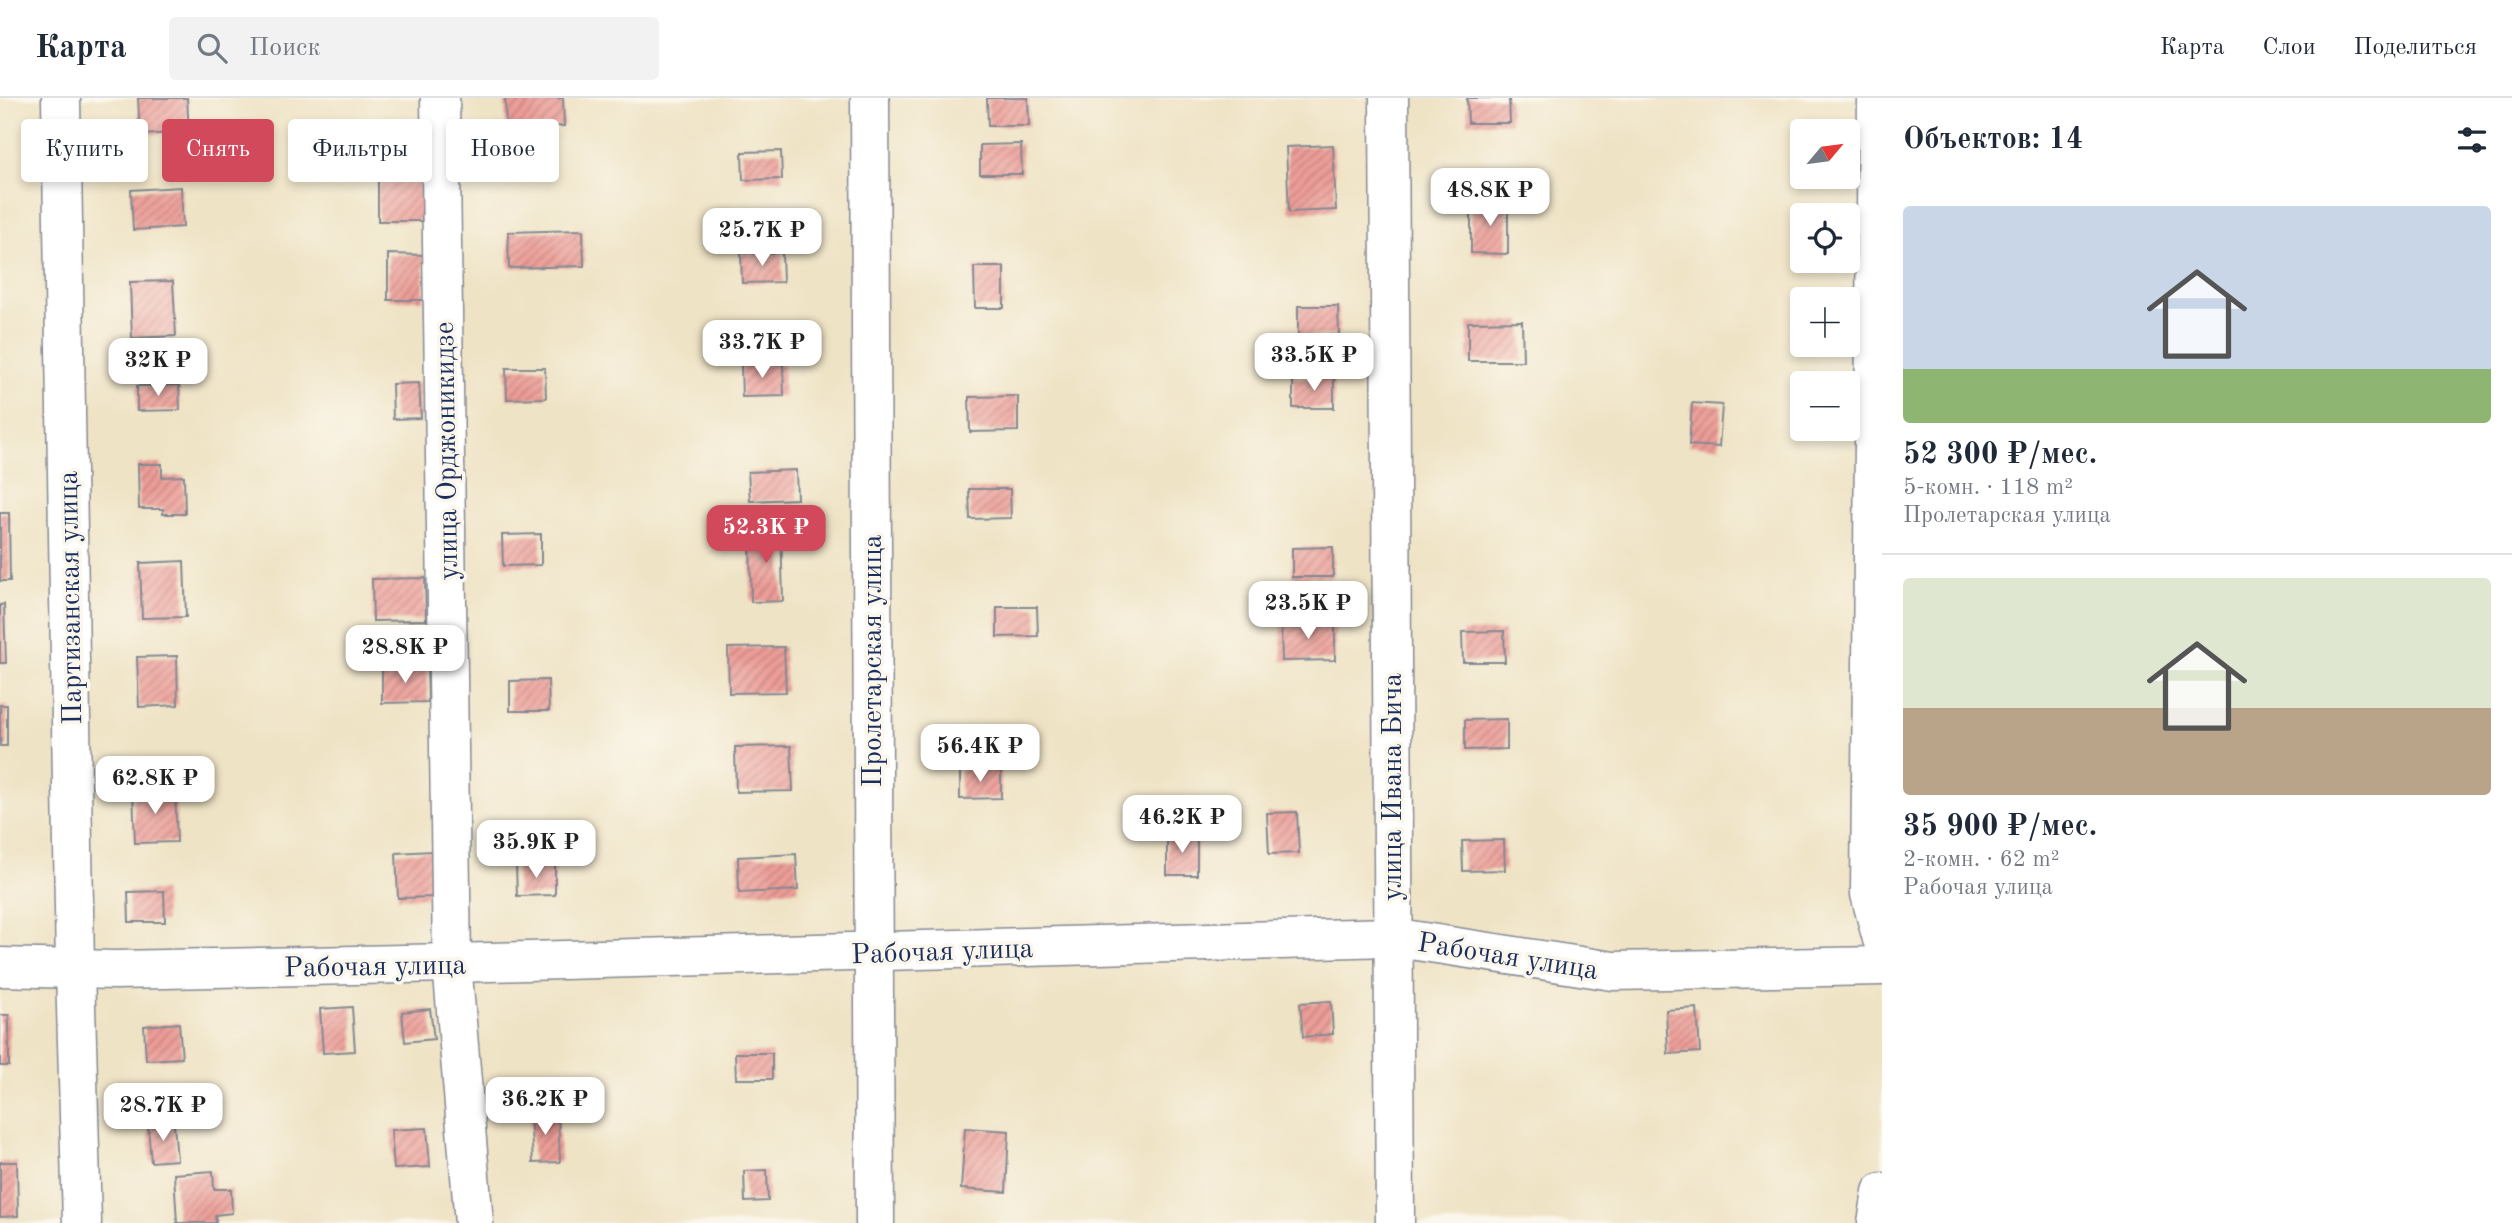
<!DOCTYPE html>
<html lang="ru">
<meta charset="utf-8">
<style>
:root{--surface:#fff;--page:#f2f2f3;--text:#1f2937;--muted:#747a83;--line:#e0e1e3;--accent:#d1495b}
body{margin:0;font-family:"Old Standard TT",serif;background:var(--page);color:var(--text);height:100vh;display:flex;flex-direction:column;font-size:26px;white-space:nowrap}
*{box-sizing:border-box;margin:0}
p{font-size:23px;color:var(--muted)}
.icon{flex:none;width:38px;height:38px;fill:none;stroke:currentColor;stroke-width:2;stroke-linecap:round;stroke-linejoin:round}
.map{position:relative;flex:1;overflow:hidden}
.panel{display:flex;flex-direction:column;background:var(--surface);width:630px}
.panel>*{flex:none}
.guide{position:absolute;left:21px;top:21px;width:665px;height:63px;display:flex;gap:14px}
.needle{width:46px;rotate:61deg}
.buttons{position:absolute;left:1790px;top:21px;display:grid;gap:14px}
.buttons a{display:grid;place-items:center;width:70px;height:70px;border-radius:7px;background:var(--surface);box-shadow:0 4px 10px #0003;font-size:35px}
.price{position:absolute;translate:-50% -60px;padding:0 16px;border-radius:14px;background:#fff;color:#222;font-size:23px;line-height:46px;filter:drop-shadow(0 2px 4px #0008)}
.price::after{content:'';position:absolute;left:50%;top:42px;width:21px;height:16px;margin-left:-10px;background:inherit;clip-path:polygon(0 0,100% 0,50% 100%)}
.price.on{background:var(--accent);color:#fff}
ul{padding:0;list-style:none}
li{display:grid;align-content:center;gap:14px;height:371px;padding:0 21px}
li+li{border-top:2px solid var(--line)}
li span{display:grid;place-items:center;height:217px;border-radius:7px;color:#555}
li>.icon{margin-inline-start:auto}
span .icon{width:126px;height:126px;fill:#fffc;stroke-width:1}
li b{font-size:30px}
h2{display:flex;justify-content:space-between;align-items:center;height:84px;padding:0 21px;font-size:30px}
.chip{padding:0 24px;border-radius:7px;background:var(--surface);box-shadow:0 4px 10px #0003;font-size:24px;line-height:63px}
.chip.on{background:var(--accent);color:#fff}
header{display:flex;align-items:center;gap:42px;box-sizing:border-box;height:98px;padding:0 35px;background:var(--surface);border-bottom:2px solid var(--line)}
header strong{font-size:33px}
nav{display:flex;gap:38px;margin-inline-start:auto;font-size:24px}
.search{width:490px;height:63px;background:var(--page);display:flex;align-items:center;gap:18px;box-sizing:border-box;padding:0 24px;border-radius:7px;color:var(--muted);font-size:26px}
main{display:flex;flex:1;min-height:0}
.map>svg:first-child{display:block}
.building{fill:url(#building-hatch)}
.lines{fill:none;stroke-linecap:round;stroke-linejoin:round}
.minor-casing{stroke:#858992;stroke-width:41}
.major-casing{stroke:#858992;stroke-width:41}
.minor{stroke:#fff;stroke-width:38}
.major{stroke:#fff;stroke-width:38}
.labels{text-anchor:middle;stroke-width:7;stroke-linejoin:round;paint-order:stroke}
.street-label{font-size:28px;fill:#1b2f5e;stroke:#fbf7ec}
</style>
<header>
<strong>Карта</strong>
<div class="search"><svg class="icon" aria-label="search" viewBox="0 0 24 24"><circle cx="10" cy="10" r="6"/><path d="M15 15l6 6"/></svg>Поиск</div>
<nav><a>Карта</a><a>Слои</a><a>Поделиться</a></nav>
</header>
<main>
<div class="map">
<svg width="1882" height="1125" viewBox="0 0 1882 1125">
<defs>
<pattern id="building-hatch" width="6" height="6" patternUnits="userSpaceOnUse" patternTransform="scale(1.75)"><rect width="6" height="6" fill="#ed9d97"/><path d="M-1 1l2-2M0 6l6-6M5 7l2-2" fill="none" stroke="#bf807e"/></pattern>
</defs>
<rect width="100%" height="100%" fill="#fbf7ec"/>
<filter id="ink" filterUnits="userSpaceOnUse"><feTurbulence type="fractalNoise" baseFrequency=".0143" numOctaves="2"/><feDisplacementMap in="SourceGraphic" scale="14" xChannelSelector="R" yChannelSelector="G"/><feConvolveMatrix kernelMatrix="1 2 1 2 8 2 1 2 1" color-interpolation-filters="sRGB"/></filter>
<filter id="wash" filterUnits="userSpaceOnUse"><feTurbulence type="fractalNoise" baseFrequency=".00686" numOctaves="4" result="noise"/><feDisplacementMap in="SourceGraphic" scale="28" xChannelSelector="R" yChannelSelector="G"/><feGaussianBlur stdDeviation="1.57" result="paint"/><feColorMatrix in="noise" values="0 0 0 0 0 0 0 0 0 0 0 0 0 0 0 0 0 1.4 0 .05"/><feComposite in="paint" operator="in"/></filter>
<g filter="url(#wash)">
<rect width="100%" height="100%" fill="#efe3c5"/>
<g id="blocks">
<!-- building -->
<g class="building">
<path d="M138 0H187L189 34 140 37Z"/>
<path d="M505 0H563L564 28 506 30Z"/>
<path d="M987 0H1028L1029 28H988Z"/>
<path d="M1467 0H1509L1510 25H1468Z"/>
<path d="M1021 46 1022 76H980V47Z"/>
<path d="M1333 47 1336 112 1289 114 1286 49Z"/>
<path d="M781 53 782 81 743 82 742 54Z"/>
<rect x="378" y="67" width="44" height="56"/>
<path d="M181 89 183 129 133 132 131 92Z"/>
<path d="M1471 105H1508V156L1471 155Z"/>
<path d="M583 132 584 168 509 170 508 134Z"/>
<path d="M741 155H782L783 184 742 185Z"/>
<path d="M388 156 424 157V202H388Z"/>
<path d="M974 169H1004V210H975Z"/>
<path d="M173 183 176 238 132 240 130 184Z"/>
<path d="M1298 208H1338L1339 237 1298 238Z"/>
<path d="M1522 223 1523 263H1468V224Z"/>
<path d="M783 266 784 298 742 299 741 267Z"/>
<path d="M506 270H545L546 300 507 301Z"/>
<rect x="1293" y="280" width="41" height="30"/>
<path d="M419 285 421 320 393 321 392 286Z"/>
<path d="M179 287 180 312 137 313V288Z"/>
<path d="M1018 298V333L970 334 969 299Z"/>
<path d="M1692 305 1722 307 1719 349 1689 347Z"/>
<path d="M138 366H162V379L184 378 185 416H163V411H139Z"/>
<path d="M796 372 797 401 750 403 748 374Z"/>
<path d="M969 391H1010L1011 420 970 421Z"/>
<path d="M0 415H9L10 483H0Z"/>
<path d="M781 430 783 503 751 504 750 431Z"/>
<path d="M541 436V467L503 468 502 437Z"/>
<path d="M1333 449V479H1292V450Z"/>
<path d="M184 463 186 519 142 520 140 465Z"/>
<path d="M425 480 426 522 373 523 372 481Z"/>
<path d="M4 506 6 565H0V507Z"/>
<path d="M997 509H1037L1038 538 997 539Z"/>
<path d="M1335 523V562L1282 563 1281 524Z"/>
<path d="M1504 533 1505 564H1463L1462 534Z"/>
<path d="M784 549 786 594 729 595 728 550Z"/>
<path d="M177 558 178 607 139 609 137 559Z"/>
<path d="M427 568 428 604 382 605V569Z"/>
<path d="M548 582 549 613H510V583Z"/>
<rect x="0" y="607" width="7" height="41"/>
<path d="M1507 621V651L1465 652V622Z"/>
<path d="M791 648 793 693 736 694 735 649Z"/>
<path d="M960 671H1001V700L960 701Z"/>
<path d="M175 691 177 744 135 745 133 692Z"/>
<path d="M1297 714 1299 755 1269 756 1267 715Z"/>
<rect x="1167" y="736" width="30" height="41"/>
<path d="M1504 742 1505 772 1463 773 1462 743Z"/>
<path d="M432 753 434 799 398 800 396 755Z"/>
<path d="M796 756 798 792 739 795 738 759Z"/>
<path d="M555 767V797L517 798 516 768Z"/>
<path d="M164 793 165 824H129L128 794Z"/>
<path d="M1331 903 1333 936 1303 939 1300 905Z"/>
<path d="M352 909 355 953 323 955 320 911Z"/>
<path d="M1697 910 1700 954 1668 956 1666 912Z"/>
<path d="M430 911 434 941 405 944 402 914Z"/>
<rect x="0" y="917" width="9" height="51"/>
<path d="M179 925 182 960 146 962 144 928Z"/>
<path d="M735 955H772V981H736Z"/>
<path d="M558 1014 560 1064 533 1065 530 1015Z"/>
<path d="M174 1026 177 1062 151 1064 148 1029Z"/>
<path d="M427 1030 430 1069 394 1071 391 1032Z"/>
<path d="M965 1030 1009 1033 1006 1094 961 1091Z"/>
<path d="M0 1064H17L18 1118 0 1119Z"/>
<path d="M767 1072 768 1103 745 1104 744 1073Z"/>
<path d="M213 1073 214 1091H231L232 1115 215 1117 216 1125H177L174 1076Z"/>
</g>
</g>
</g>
<g filter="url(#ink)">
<use href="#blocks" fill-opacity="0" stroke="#858992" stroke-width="2"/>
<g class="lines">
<defs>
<g id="minor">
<path d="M440 0 452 865 474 1125"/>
<path d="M870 0 875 1125"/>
<path d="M1389 0 1395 1125"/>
<path d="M1877 0 1870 796 1882 841"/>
<path d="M0 869 115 872 452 865 1391 839 1613 873 1882 868"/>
<path d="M1877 1125 1882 1094"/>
</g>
<path id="major" d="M61 0 75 872 82 1125"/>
</defs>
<!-- minor casing -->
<use href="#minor" class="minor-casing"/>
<!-- major casing -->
<use href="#major" class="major-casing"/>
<!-- minor -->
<use href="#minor" class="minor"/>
<!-- major -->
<use href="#major" class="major"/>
</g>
</g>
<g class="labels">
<!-- street labels -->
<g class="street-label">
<text transform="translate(445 353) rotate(-91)" y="10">улица Орджоникидзе</text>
<text transform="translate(69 500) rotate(-91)" y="10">Партизанская улица</text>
<text transform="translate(871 563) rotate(-90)" y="10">Пролетарская улица</text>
<text transform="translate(1391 689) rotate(-90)" y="10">улица Ивана Бича</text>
<text transform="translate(942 852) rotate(-2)" y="10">Рабочая улица</text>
<text transform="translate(1508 857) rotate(9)" y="10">Рабочая улица</text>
<text transform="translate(375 867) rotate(-1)" y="10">Рабочая улица</text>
</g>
</g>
</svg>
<div class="buttons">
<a><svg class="needle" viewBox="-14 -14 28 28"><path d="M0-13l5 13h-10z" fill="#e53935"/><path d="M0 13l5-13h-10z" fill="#747a83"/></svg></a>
<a><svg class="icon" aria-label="locate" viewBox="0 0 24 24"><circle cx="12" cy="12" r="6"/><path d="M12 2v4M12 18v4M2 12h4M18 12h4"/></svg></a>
<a>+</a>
<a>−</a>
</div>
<b class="price" style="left:1490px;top:130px">48.8K ₽</b>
<b class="price" style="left:762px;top:170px">25.7K ₽</b>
<b class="price" style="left:762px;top:282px">33.7K ₽</b>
<b class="price" style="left:1314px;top:295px">33.5K ₽</b>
<b class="price" style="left:158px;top:300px">32K ₽</b>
<b class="price on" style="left:766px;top:467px">52.3K ₽</b>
<b class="price" style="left:1308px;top:543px">23.5K ₽</b>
<b class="price" style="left:405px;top:587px">28.8K ₽</b>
<b class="price" style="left:980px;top:686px">56.4K ₽</b>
<b class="price" style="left:155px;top:718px">62.8K ₽</b>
<b class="price" style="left:1182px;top:757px">46.2K ₽</b>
<b class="price" style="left:536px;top:782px">35.9K ₽</b>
<b class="price" style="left:545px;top:1039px">36.2K ₽</b>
<b class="price" style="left:163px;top:1045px">28.7K ₽</b>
<div class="guide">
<a class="chip">Купить</a>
<a class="chip on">Снять</a>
<a class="chip">Фильтры</a>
<a class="chip">Новое</a>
</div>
</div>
<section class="panel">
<h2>Объектов: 14<svg class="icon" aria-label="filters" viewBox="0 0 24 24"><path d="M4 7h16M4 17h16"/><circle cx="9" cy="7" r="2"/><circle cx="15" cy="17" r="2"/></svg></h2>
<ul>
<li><span style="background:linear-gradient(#c9d6e8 75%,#8fb573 0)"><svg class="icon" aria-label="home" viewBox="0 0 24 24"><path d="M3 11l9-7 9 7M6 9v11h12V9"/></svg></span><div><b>52 300 ₽/мес.</b><p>5-комн. · 118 m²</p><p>Пролетарская улица</p></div></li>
<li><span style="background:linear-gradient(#dfe7d0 60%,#b9a48a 0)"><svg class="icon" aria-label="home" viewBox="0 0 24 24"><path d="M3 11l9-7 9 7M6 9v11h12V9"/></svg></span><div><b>35 900 ₽/мес.</b><p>2-комн. · 62 m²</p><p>Рабочая улица</p></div></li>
</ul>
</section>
</main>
